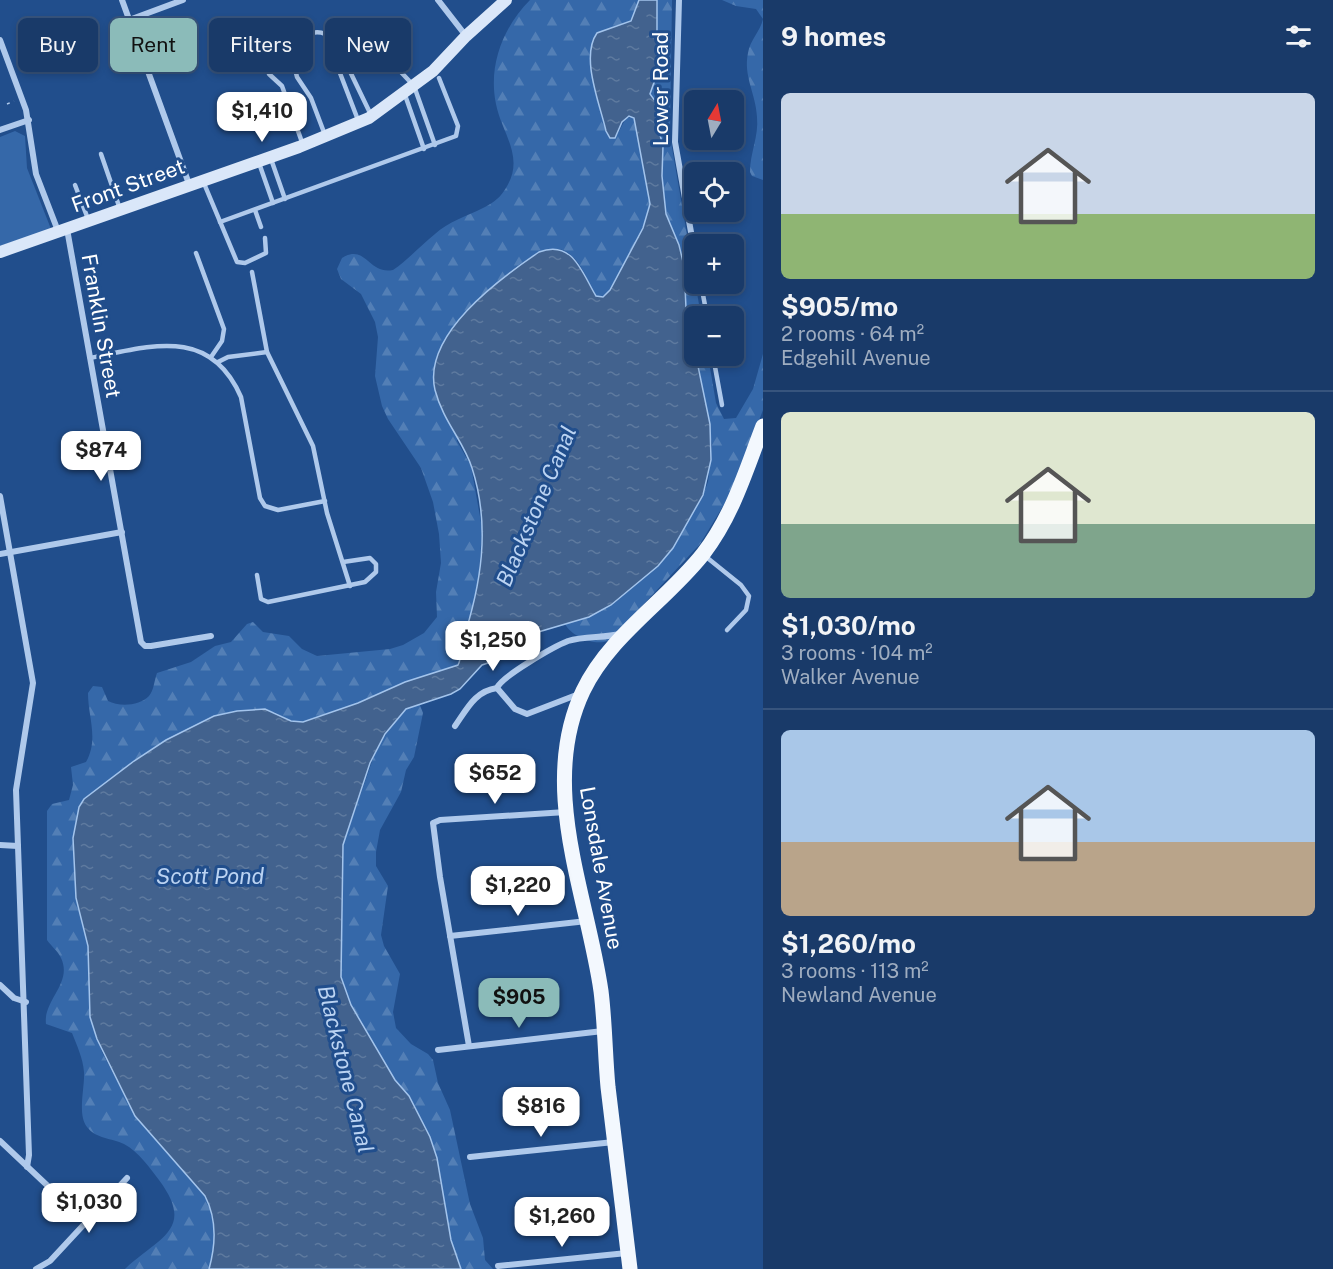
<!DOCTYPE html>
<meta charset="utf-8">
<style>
:root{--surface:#193a69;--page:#22416f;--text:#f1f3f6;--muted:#9fadc0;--line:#37547d;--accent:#8bbbb9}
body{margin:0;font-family:"Public Sans",sans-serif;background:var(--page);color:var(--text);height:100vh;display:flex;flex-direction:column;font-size:22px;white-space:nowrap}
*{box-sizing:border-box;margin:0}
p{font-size:20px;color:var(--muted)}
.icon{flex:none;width:33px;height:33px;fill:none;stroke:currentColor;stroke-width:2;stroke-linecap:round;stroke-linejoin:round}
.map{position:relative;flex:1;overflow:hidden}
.details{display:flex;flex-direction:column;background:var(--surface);width:570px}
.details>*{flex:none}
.banner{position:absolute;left:18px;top:18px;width:570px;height:54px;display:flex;gap:12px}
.needle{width:39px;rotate:10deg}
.controls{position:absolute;left:684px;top:90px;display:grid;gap:12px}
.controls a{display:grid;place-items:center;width:60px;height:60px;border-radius:9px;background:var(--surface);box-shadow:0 3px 9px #0003,0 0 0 2px var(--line);font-size:30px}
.price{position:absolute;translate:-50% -51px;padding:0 14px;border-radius:12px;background:#fff;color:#222;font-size:20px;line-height:39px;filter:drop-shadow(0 2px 3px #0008)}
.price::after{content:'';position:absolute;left:50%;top:36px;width:18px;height:14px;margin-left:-9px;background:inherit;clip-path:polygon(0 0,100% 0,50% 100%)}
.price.on{background:var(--accent);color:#111}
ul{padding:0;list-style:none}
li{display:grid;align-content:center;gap:12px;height:318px;padding:0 18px}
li+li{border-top:2px solid var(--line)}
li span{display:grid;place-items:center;height:186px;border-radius:9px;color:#555}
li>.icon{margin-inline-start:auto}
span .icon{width:108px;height:108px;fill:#fffc;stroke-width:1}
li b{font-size:26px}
h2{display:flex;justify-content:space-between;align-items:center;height:72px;padding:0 18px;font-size:26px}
.tag{padding:0 21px;border-radius:9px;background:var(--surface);box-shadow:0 3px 9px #0003,0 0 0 2px var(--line);font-size:21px;line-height:54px}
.tag.on{background:var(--accent);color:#111}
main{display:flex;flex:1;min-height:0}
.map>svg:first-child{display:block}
.grass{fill:#3568a9}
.forest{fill:url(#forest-firs)}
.water{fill:url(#water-ripples);stroke:#a3c4ec;stroke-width:1.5}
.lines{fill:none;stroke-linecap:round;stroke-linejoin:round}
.path{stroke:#afc9eb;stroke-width:1.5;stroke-dasharray:3 4.5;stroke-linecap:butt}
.lane{stroke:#afc9eb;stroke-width:4.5}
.street{stroke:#afc9eb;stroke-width:6}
.secondary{stroke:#dae7f9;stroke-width:12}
.primary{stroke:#f3f8fe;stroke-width:15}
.labels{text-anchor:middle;stroke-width:6;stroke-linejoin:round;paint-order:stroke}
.street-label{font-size:21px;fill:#fff;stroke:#214e8c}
.water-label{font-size:22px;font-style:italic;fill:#bbd3f2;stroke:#214e8c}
</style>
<main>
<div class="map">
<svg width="763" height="1269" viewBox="0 0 763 1269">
<defs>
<pattern id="forest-firs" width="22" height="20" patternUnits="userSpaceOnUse" patternTransform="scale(1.5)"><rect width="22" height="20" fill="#3568a9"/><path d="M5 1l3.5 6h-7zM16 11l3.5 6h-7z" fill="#537fb6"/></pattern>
<pattern id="water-ripples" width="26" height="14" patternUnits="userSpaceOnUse" patternTransform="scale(1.5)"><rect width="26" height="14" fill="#42628e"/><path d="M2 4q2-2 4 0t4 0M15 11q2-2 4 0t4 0" fill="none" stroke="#5e7a9f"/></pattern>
</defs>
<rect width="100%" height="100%" fill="#214e8c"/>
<!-- grass -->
<path class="grass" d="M15 131 25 136 27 168 51 229 0 246V137Z"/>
<!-- forest -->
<g class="forest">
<path d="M530 0H639L631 21 612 27 602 109 606 131 617 135 626 118 632 117 636 120 650 204 643 228 610 290 603 297 596 296C587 281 582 260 565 251 533 236 470 310 449 332L457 441 471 466 482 528 478 591 458 665 405 682 358 703 303 722 291 721 274 712 204 721 166 740 84 799 73 838 76 898 88 946 90 1017 102 1052 135 1116 205 1196 211 1207 215 1240 209 1269H125C159 1237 196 1230 159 1180 149 1167 139 1152 124 1144 112 1138 96 1139 87 1127 77 1114 85 1088 84 1072 83 1058 77 1046 72 1033L46 1024C43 1000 73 983 61 958 58 951 51 946 47 940V811L52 804 69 800 73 785 71 767 86 762C99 739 88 717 88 693L93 686 102 687 108 701C119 707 140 706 149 696 154 690 154 681 157 673L191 662 215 646 231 642 247 624 253 622 263 632 289 636 302 649 317 656 390 649 403 645 424 633 437 617 436 592 441 563 439 534 433 502 421 468 388 419 382 406 375 376 378 337 375 322 361 294 341 279 337 269 342 258C366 243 368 275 393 270 408 260 421 245 435 234 448 222 467 216 483 208 491 204 499 199 504 191 527 158 502 135 496 104 488 66 503 27 530 0Z"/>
<path d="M657 0H672L670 136 701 316H694V344L685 299 684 266 679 245 666 214 662 176 663 153 656 120 658 105 650 94C660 63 657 32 657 0Z"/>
<path d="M722 0H763V180L752 176 750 172C750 153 759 136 757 117 756 94 743 76 748 53 750 40 760 32 763 19L756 9 736 6Z"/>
<path d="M763 354V410L731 493 700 544 610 640C596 647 572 637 565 624L589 617 611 605 673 548 703 495 708 482 712 445 697 356H708L716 403 724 419 736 418 753 389Z"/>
<path d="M417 704 420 705 423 713 414 757 406 770 401 792 380 830 376 852V866L388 886 381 935 384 946 400 974 393 1012 396 1028 411 1044 428 1054 433 1060 438 1083 450 1110 470 1204 483 1238 485 1260 493 1269H461L451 1240 437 1158 430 1137 409 1096 395 1080 351 1005 341 977 343 845 377 747 400 715 411 705Z"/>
</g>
<!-- water -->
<path class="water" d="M639 0H657V74L650 94 658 105 656 120 663 146 662 176 666 214 679 245 684 266 686 308 710 424 711 460 703 495 673 548 658 566 611 605 589 617 535 633 506 657 482 665 460 689 451 694 406 709 385 734 370 763 343 845 341 977 351 1005 395 1080 409 1096 430 1137 437 1158 451 1240 461 1269H209C216 1244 217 1219 205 1196L135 1116 97 1039 90 1017 88 946 76 898 73 838 79 807 84 799 134 761 166 740 214 716 237 711 265 709 291 721 303 722 358 703 405 682 458 665C462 658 460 650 462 643 481 586 491 527 472 468 464 442 443 421 435 390 422 335 499 279 539 252 573 239 582 273 596 296L603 297 610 290 643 228 650 204 634 118 629 116 622 122 615 138H610L606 131C600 104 580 57 597 33L631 21Z"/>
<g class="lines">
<!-- path -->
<path class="path" d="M7 104 14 101"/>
<!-- lane -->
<g class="lane">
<path d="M260 51 269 74 282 86 303 145"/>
<path d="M405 95 424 149"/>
<path d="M371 115 343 57 350 44 364 38 370 39 414 86 435 145"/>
<path d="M325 135 311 98 297 77 290 49C294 37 314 29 325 34L358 120"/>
<path d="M101 154 120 209"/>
<path d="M271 159 285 199"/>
<path d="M259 163 273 203"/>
<path d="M203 181 237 262 245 263 266 253 265 238"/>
<path d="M75 185 88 219"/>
<path d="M255 210 261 227"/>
<path d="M220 222 456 136 458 126 439 78"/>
<path d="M196 253 224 329 222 341 211 357"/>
<path d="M252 272 267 352 313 446 327 513 350 586"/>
<path d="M701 284 707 316"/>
<path d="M713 356 722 405"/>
<path d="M90 358C151 346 210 326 241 397L260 498 265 506 278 510 325 501"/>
<path d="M218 362 228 357 267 352"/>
<path d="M705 556 741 585 749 596 746 610 727 630"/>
<path d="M257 575 261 599 268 602 365 582 376 572V564L370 558 343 562"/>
</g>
<!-- street -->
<g class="street">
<path d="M122 0 189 184"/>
<path d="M438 0 466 36"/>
<path d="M679 0 675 142 694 249"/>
<path d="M129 20 183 0"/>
<path d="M0 40 26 110 36 174 58 231"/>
<path d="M0 130 29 120"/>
<path d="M67 229 141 642 145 646H151L211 636"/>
<path d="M0 496 33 683 16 790 29 1155 27 1167"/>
<path d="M0 554 122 532"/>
<path d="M579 694 527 714 515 709 497 688C502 676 555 646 568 641 584 636 604 638 620 634"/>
<path d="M455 726C467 709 475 691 497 688"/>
<path d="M0 845 18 846"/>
<path d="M450 936 587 921"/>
<path d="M0 985 14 998 26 1002"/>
<path d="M469 1046 440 877 433 823 440 820 566 812"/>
<path d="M438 1050 603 1031"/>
<path d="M0 1141 85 1221"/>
<path d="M470 1157 614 1142"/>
<path d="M498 1266 627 1253"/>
<path d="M36 1269 50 1261 127 1178"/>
</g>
<!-- secondary -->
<path class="secondary" d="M0 252 299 147 369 118 433 71 466 36 506 0"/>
<!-- primary -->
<path class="primary" d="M630 1269C623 1208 615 1148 608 1087 605 1055 605 1023 601 991 587 894 538 786 583 691 610 635 666 601 703 554 733 515 746 470 763 426"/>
</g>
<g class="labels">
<!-- street labels -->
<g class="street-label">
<text transform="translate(661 89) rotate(-90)" y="7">Lower Road</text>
<text transform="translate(128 186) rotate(-20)" y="7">Front Street</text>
<text transform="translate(101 326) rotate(80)" y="7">Franklin Street</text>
<text transform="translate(601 868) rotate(80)" y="7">Lonsdale Avenue</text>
</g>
<!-- water labels -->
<g class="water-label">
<text transform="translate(536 506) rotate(-67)" y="8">Blackstone Canal</text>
<text x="210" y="884">Scott Pond</text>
<text transform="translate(346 1069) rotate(76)" y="8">Blackstone Canal</text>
</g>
</g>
</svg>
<div class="controls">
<a><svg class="needle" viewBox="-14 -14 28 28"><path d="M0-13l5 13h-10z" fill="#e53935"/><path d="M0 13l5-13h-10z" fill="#9fadc0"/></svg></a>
<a><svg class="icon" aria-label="locate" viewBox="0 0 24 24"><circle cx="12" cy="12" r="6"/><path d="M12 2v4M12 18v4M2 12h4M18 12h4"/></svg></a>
<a>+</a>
<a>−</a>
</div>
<b class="price" style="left:262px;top:143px">$1,410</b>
<b class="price" style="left:101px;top:482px">$874</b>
<b class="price" style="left:493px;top:672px">$1,250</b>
<b class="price" style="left:495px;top:805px">$652</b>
<b class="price" style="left:518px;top:917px">$1,220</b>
<b class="price on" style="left:519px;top:1029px">$905</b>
<b class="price" style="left:541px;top:1138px">$816</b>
<b class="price" style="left:89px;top:1234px">$1,030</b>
<b class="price" style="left:562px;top:1248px">$1,260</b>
<div class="banner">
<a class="tag">Buy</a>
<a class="tag on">Rent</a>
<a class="tag">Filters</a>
<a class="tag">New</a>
</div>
</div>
<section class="details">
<h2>9 homes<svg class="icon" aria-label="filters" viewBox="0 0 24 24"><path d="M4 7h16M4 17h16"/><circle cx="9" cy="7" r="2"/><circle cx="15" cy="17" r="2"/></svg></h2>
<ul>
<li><span style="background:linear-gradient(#c9d6e8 65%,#8fb573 0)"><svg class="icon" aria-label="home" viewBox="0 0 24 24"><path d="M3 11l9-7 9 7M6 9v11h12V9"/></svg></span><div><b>$905/mo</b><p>2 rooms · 64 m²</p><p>Edgehill Avenue</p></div></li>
<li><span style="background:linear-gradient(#dfe7d0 60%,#7fa58c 0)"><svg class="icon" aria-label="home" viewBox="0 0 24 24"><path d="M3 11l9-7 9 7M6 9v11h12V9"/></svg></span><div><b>$1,030/mo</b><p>3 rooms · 104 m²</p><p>Walker Avenue</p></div></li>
<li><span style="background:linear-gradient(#a9c7e8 60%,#b9a48a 0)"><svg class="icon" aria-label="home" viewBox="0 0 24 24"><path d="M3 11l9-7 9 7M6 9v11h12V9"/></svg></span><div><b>$1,260/mo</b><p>3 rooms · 113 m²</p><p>Newland Avenue</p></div></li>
</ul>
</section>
</main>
